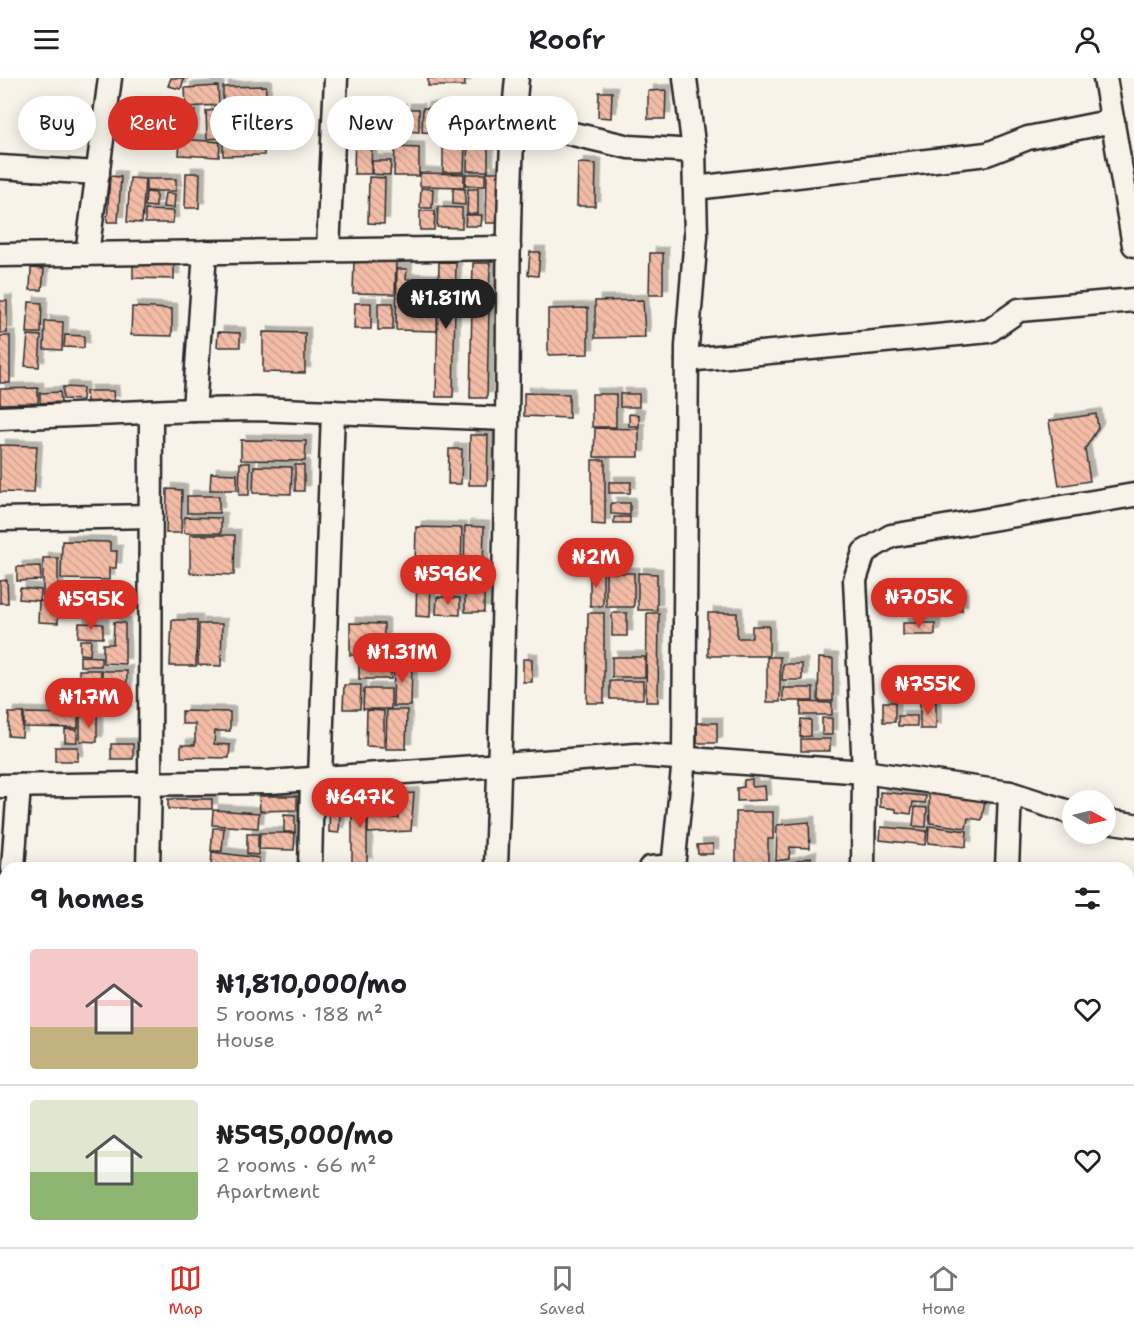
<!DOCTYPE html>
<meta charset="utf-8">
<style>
:root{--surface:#fff;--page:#f2f2f2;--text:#202124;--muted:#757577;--line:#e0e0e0;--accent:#d93025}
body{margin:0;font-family:"Shantell Sans",sans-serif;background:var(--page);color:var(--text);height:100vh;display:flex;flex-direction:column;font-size:22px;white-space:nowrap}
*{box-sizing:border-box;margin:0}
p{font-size:20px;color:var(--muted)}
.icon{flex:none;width:33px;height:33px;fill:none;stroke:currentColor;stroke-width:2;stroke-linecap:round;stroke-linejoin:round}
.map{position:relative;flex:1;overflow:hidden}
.side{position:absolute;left:0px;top:784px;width:1134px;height:386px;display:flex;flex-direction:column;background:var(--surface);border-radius:18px 18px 0 0;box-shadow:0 3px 15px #0003}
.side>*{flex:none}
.top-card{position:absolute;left:18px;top:18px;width:600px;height:54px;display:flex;gap:12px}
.needle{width:39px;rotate:98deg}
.fabs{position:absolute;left:1062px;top:712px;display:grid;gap:12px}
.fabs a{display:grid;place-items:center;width:54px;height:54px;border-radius:50%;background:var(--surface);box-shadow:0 3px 15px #0003;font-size:30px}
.price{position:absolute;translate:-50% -51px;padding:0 14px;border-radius:21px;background:var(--accent);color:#fff;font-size:20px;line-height:39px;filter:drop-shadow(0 2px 3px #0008)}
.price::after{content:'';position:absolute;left:50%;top:36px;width:18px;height:14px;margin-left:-9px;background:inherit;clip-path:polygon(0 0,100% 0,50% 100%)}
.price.on{background:#222;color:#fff}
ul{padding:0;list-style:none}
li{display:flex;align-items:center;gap:18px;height:150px;padding:0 30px}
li+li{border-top:2px solid var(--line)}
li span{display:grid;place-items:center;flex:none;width:168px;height:120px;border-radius:6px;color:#555}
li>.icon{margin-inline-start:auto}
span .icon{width:72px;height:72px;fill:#fffc;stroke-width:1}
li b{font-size:26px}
h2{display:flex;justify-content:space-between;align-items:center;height:72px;padding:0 30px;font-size:26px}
.tag{padding:0 21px;border-radius:27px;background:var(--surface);box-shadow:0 3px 15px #0003;font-size:21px;line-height:54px}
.tag.on{background:var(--accent);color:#fff}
header{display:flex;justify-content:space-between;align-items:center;height:78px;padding:0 30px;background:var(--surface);font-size:27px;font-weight:600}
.dock{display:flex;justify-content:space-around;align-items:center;height:84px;border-top:2px solid var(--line);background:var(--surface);font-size:16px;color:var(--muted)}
.dock a{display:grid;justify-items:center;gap:3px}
.dock .on{color:var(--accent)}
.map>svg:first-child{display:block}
.building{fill:url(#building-back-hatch);stroke:#2b2b2b;stroke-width:1.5;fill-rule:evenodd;filter:url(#shadow)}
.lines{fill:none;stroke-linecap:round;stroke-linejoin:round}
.minor-casing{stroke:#2b2b2b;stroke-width:27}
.minor{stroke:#f7f3e8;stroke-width:22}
</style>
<header><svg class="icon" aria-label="menu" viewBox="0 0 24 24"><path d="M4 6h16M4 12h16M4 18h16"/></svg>Roofr<svg class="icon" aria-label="person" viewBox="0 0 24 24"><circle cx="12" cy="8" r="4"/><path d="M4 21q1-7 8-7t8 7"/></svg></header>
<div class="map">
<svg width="1134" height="1169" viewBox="0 0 1134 1169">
<defs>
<pattern id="building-back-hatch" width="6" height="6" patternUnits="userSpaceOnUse" patternTransform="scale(1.5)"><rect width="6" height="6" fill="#f2bca6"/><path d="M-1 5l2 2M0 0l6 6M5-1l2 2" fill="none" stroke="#d0a28f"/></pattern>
<filter id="shadow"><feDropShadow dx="5.5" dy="-5.5" stdDeviation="0" flood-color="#0004"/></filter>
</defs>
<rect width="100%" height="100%" fill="#f7f3e8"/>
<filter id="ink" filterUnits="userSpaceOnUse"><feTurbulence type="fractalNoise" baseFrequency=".0167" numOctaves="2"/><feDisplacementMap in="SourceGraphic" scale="12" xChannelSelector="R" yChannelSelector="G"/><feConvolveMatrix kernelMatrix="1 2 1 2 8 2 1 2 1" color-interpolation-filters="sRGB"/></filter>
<g filter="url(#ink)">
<!-- building -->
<g class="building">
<path d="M171 0H184L181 11 168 8Z"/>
<rect x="428" y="0" width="37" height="8"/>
<path d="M218 8 219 27 186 29 185 10Z"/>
<path d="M266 8 264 77 223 78V32H237L235 64 252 65 255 46 250 45 252 28H223V9Z"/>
<path d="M666 12 665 41H648V13Z"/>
<path d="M599 14H612L611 40 598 39Z"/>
<path d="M423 30H435V55L422 54Z"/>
<path d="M372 31H401V46L372 45Z"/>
<path d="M405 31H419V54L404 53Z"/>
<path d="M218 32 219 60 207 61 206 33Z"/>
<path d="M183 33H195L193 59 182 58Z"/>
<path d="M442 39 478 40V52L442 51Z"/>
<path d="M468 52 488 53V93H467Z"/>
<path d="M355 54 372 55 371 96H354Z"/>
<path d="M180 61 220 64 219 79 179 77Z"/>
<path d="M443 66H465L464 94H443Z"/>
<path d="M395 69 419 70V98H394Z"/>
<path d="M372 83H391L390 97 372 96Z"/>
<path d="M578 85 596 86 595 128H577Z"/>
<path d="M487 94H499L498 145H486Z"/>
<path d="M186 95H200L199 130H185Z"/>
<path d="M420 95 464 96V109L420 108Z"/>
<path d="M466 96H485V108H465Z"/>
<path d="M110 98 121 99 118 144H107Z"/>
<path d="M369 99 385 100 384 146 368 145Z"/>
<path d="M130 100 145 101 142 145 127 144Z"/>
<rect x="146" y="101" width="30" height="12"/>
<path d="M421 110 433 111 432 130H420Z"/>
<path d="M453 110 465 111V127L453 126Z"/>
<path d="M468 111H478V136H467Z"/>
<path d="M146 114 156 115V129L145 128Z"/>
<path d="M165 115 175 116 174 130 163 129Z"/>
<path d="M438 129 462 130V150L437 149Z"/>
<path d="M145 132 174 133 173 145H145Z"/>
<path d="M420 133H435L434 152H420Z"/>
<path d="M466 137H482L481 148H465Z"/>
<path d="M530 174H540L538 198 528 197Z"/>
<path d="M650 175H663V217H649Z"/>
<path d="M354 183 396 184 395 216 353 215Z"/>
<path d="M439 184 456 185 453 319H436Z"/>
<path d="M473 185H490L487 320H470Z"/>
<path d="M133 186 174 187V201L133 200Z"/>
<path d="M31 190 44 191 42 212H30Z"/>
<path d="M397 191H407L406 201 438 202 437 253 396 252ZM408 218H418V230H424V236H408Z"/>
<path d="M643 222 645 259 595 260V223Z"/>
<rect x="0" y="223" width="7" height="32"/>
<path d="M29 224 42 225 41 255H27Z"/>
<path d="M355 225H371V251H354Z"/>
<rect x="378" y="225" width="15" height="27"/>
<path d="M132 229 172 231V258L131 257Z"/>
<path d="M588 230V276L548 277V231Z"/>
<path d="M45 243 63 244 62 272 44 271Z"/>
<path d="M218 254 240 255V269H217Z"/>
<path d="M263 254 305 255V295L263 294Z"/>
<path d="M28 257 41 258 39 289 25 288Z"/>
<path d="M65 257 84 258V270L64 269Z"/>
<rect x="0" y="258" width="10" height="47"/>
<path d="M63 309 83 310 82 322 63 321Z"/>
<path d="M38 310V325L0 326V311Z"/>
<path d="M86 313H113L114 323 87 324Z"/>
<path d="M60 314 61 324 40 325V315Z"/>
<path d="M524 315 569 316V340L524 338Z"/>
<rect x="592" y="316" width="24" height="33"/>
<rect x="620" y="316" width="19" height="13"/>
<path d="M629 336 639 337V348H629Z"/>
<path d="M1096 336 1098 350 1085 371 1090 403 1059 408 1049 343Z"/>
<path d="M595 350 639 351V379H594Z"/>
<path d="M470 357H488L487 407H469Z"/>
<path d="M241 362 306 363 305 383 241 382Z"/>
<path d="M0 367 37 368 34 415 0 414Z"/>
<path d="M449 371H462L461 406H448Z"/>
<path d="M592 382H605V447L592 446Z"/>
<path d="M240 385H250L249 417H239Z"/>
<rect x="295" y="387" width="9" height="26"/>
<path d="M254 388 292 389 291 416 253 415Z"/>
<path d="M211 395 237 396V412H210Z"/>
<path d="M609 404H631L630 415H609Z"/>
<path d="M167 411 182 412 181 455H166Z"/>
<rect x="187" y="418" width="32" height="17"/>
<path d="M611 425H630V437L611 436Z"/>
<path d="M185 439 221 440V455H184Z"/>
<rect x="614" y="439" width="16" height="6"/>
<path d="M465 448 484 449 483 495 464 494Z"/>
<path d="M416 449 462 450 461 492 415 491Z"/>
<path d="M190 457H235L234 497 190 495Z"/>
<path d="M62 463 110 464V473H117L116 490H109V502L61 501Z"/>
<rect x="592" y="476" width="25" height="16"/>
<rect x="43" y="480" width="15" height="39"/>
<path d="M40 488 41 502 17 503V489Z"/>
<path d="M417 493H431L430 539 416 538Z"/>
<path d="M438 494H462L461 511 437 510Z"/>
<rect x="590" y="494" width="13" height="34"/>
<rect x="606" y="495" width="28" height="34"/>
<path d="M638 495 657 496V532H638Z"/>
<path d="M465 498 484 499V534H465Z"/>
<path d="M7 502 8 525H0V503Z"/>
<path d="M20 510 41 512 40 523 19 521Z"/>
<rect x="936" y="515" width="26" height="18"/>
<path d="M437 519 460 520V537L436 536Z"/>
<path d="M39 523 59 524 58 545 38 544Z"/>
<path d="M588 535H604V625H587Z"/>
<rect x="612" y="535" width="15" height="23"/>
<path d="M647 535H659L658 624H646Z"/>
<path d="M708 535H737V560H752V548H769V578H708Z"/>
<path d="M172 542H197L196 588H170Z"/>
<path d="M114 544 125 545V586L103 585V566H113Z"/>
<path d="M79 545 103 546V560L78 559Z"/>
<path d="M350 545 384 546V578L350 577Z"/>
<rect x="903" y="545" width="32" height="12"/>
<path d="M199 546H222L221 588 198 587Z"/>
<path d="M80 562H91L90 577 80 576Z"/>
<path d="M80 578 101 579V588H80Z"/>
<rect x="612" y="579" width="33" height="20"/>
<rect x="767" y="579" width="13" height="45"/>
<path d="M819 580 833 581V623H818Z"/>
<rect x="523" y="581" width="9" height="23"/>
<path d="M359 584 391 585V601H359Z"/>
<path d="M394 584H412L411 628H393Z"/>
<path d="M783 586H802V602H782Z"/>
<rect x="79" y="592" width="22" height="13"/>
<path d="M102 593H127L126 633H101Z"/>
<rect x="610" y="603" width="33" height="18"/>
<path d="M344 607H361L360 631H343Z"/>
<path d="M80 608 93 609 92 633H79Z"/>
<rect x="783" y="610" width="30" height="13"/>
<path d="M364 611H391V631H363Z"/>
<path d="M801 624 832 625V637H801Z"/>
<rect x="883" y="624" width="12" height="20"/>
<rect x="920" y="624" width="16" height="27"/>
<path d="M367 632 384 633V669L366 668Z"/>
<path d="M387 632H407L406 671H386Z"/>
<path d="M182 633 230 634V653H215L214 666 230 667 229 680 181 679V667H195V646H182Z"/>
<path d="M9 635H23L22 659 8 658Z"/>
<path d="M24 635 78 636V650L24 649Z"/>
<path d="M80 638H97V664L80 663Z"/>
<rect x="898" y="638" width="19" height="10"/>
<rect x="822" y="640" width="10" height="17"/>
<path d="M801 641 811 642V658L800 659Z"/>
<rect x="697" y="645" width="20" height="20"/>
<path d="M65 651 77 652V664H65Z"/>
<rect x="801" y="661" width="29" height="12"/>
<rect x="111" y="666" width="22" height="15"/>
<rect x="55" y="669" width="23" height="14"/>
<path d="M752 701V709L765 708 766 722 737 723V710L744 709V702Z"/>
<path d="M880 714 926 718 925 725 913 724 911 736 896 734V731L880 729Z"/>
<path d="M414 715 411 753 368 755V741L399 740 398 730 369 731V718Z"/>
<path d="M929 715 985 721 982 742 968 740 966 750 930 745Z"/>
<path d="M259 718H297V732L260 733Z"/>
<path d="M330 718H341L339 755 329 754Z"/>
<path d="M352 718H367V785L352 784Z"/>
<rect x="168" y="721" width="44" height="10"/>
<path d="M915 729 927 730 926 749 913 748Z"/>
<path d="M213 732 259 735 258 750 212 747Z"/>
<path d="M736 734H773V761H768V790H736Z"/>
<path d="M284 737 295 738V754H284Z"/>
<path d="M809 744 810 770 790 769 789 781 776 783 777 747Z"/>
<path d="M929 748 967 753 966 769 928 765Z"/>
<path d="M881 749 927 753 925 767 880 762Z"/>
<path d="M213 750H224L222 773H211Z"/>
<path d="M260 755H295L294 772 259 771Z"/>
<path d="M247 756H258V777L247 776Z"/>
<path d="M713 766V776H698L697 767Z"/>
<path d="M212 774 259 780 258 790 211 789Z"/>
<path d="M811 779 810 790H776V789Z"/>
<path d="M33 1164H56L55 1169H32Z"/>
<rect x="232" y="1164" width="14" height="5"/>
<path d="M271 1164V1169H251V1167Z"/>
<rect x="274" y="1164" width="14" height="5"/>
<rect x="755" y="1164" width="22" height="5"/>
<rect x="779" y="1164" width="12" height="5"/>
<rect x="794" y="1164" width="11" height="5"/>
<path d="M1011 1164H1040L1039 1169H1010Z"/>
<path d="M1059 1164H1110L1109 1169H1059Z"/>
</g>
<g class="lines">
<defs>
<g id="minor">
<path d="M1105 0 1134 167"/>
<path d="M513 42 629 69 694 73"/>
<path d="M0 89 98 95"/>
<path d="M695 110 987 76 1028 60 1113 43"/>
<path d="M328 172 336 0"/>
<path d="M87 176 110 0"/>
<path d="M0 177 509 170"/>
<path d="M687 282 989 253 1019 232 1134 222"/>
<path d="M194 332 205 174"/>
<path d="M0 340 194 332 256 331 507 341"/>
<path d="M0 441 151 438"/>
<path d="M320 700 333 334"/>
<path d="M0 708 270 704 636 677 864 694 1010 715 1072 735"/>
<path d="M1106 743 1134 747"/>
<path d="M13 790 19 708"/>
<path d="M148 790 150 706 151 334"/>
<path d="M310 790 312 701"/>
<path d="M496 790C501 641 505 491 507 341 509 227 506 113 517 0"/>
<path d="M650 790 673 788"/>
<path d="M673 790 684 681 687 268 696 158 694 73 685 0"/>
<path d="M863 790 864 694 855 502 864 474 891 458 1134 417"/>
<path d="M1007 790 1010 715"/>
<path d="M6 878 5 892 6 910"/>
<path d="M1128 1112 1134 1058"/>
<path d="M951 1164 972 1169"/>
<path d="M5 1169 6 1159"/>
<path d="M140 1169V1164"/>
<path d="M301 1169V1164"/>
<path d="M372 1169V1164"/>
<path d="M491 1169V1164"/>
<path d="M732 1169 733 1164"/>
<path d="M857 1169 858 1164"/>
<path d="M990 1169V1164"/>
<path d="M1121 1169V1164"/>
</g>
</defs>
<!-- minor casing -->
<use href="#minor" class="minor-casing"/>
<!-- minor -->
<use href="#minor" class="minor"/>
</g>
</g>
</svg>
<div class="fabs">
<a><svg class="needle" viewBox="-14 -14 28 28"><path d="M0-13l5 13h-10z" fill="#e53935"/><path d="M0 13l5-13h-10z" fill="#757577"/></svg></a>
</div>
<b class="price on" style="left:446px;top:252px">₦1.81M</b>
<b class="price" style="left:596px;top:511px">₦2M</b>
<b class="price" style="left:448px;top:528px">₦596K</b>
<b class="price" style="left:919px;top:551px">₦705K</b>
<b class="price" style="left:91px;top:553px">₦595K</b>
<b class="price" style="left:402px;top:606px">₦1.31M</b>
<b class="price" style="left:928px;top:638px">₦755K</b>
<b class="price" style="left:89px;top:651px">₦1.7M</b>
<b class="price" style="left:360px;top:751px">₦647K</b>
<div class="top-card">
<a class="tag">Buy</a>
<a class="tag on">Rent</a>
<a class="tag">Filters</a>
<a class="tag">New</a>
<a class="tag">Apartment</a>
</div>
<section class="side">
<h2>9 homes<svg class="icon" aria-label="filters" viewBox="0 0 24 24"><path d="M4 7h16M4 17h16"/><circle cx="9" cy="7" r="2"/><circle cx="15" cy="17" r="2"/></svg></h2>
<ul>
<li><span style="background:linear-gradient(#f6c9c9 65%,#c2b280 0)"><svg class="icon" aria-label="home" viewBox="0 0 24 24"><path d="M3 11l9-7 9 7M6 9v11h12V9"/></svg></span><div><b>₦1,810,000/mo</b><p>5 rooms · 188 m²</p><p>House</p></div><svg class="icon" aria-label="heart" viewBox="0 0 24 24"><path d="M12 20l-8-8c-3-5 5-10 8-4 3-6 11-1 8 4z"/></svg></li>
<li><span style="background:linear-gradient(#dfe7d0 60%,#8fb573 0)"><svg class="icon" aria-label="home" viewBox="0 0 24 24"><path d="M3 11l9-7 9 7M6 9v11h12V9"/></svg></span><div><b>₦595,000/mo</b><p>2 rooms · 66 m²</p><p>Apartment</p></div><svg class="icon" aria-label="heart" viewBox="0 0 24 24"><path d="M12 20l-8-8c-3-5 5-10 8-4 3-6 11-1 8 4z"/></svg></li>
</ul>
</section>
</div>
<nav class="dock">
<a class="on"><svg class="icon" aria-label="map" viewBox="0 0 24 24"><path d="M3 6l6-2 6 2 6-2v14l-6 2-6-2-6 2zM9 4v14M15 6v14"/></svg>Map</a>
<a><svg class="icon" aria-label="saved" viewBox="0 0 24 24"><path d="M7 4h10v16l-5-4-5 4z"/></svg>Saved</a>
<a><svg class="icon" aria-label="home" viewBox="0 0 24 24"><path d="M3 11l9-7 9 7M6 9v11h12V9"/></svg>Home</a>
</nav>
